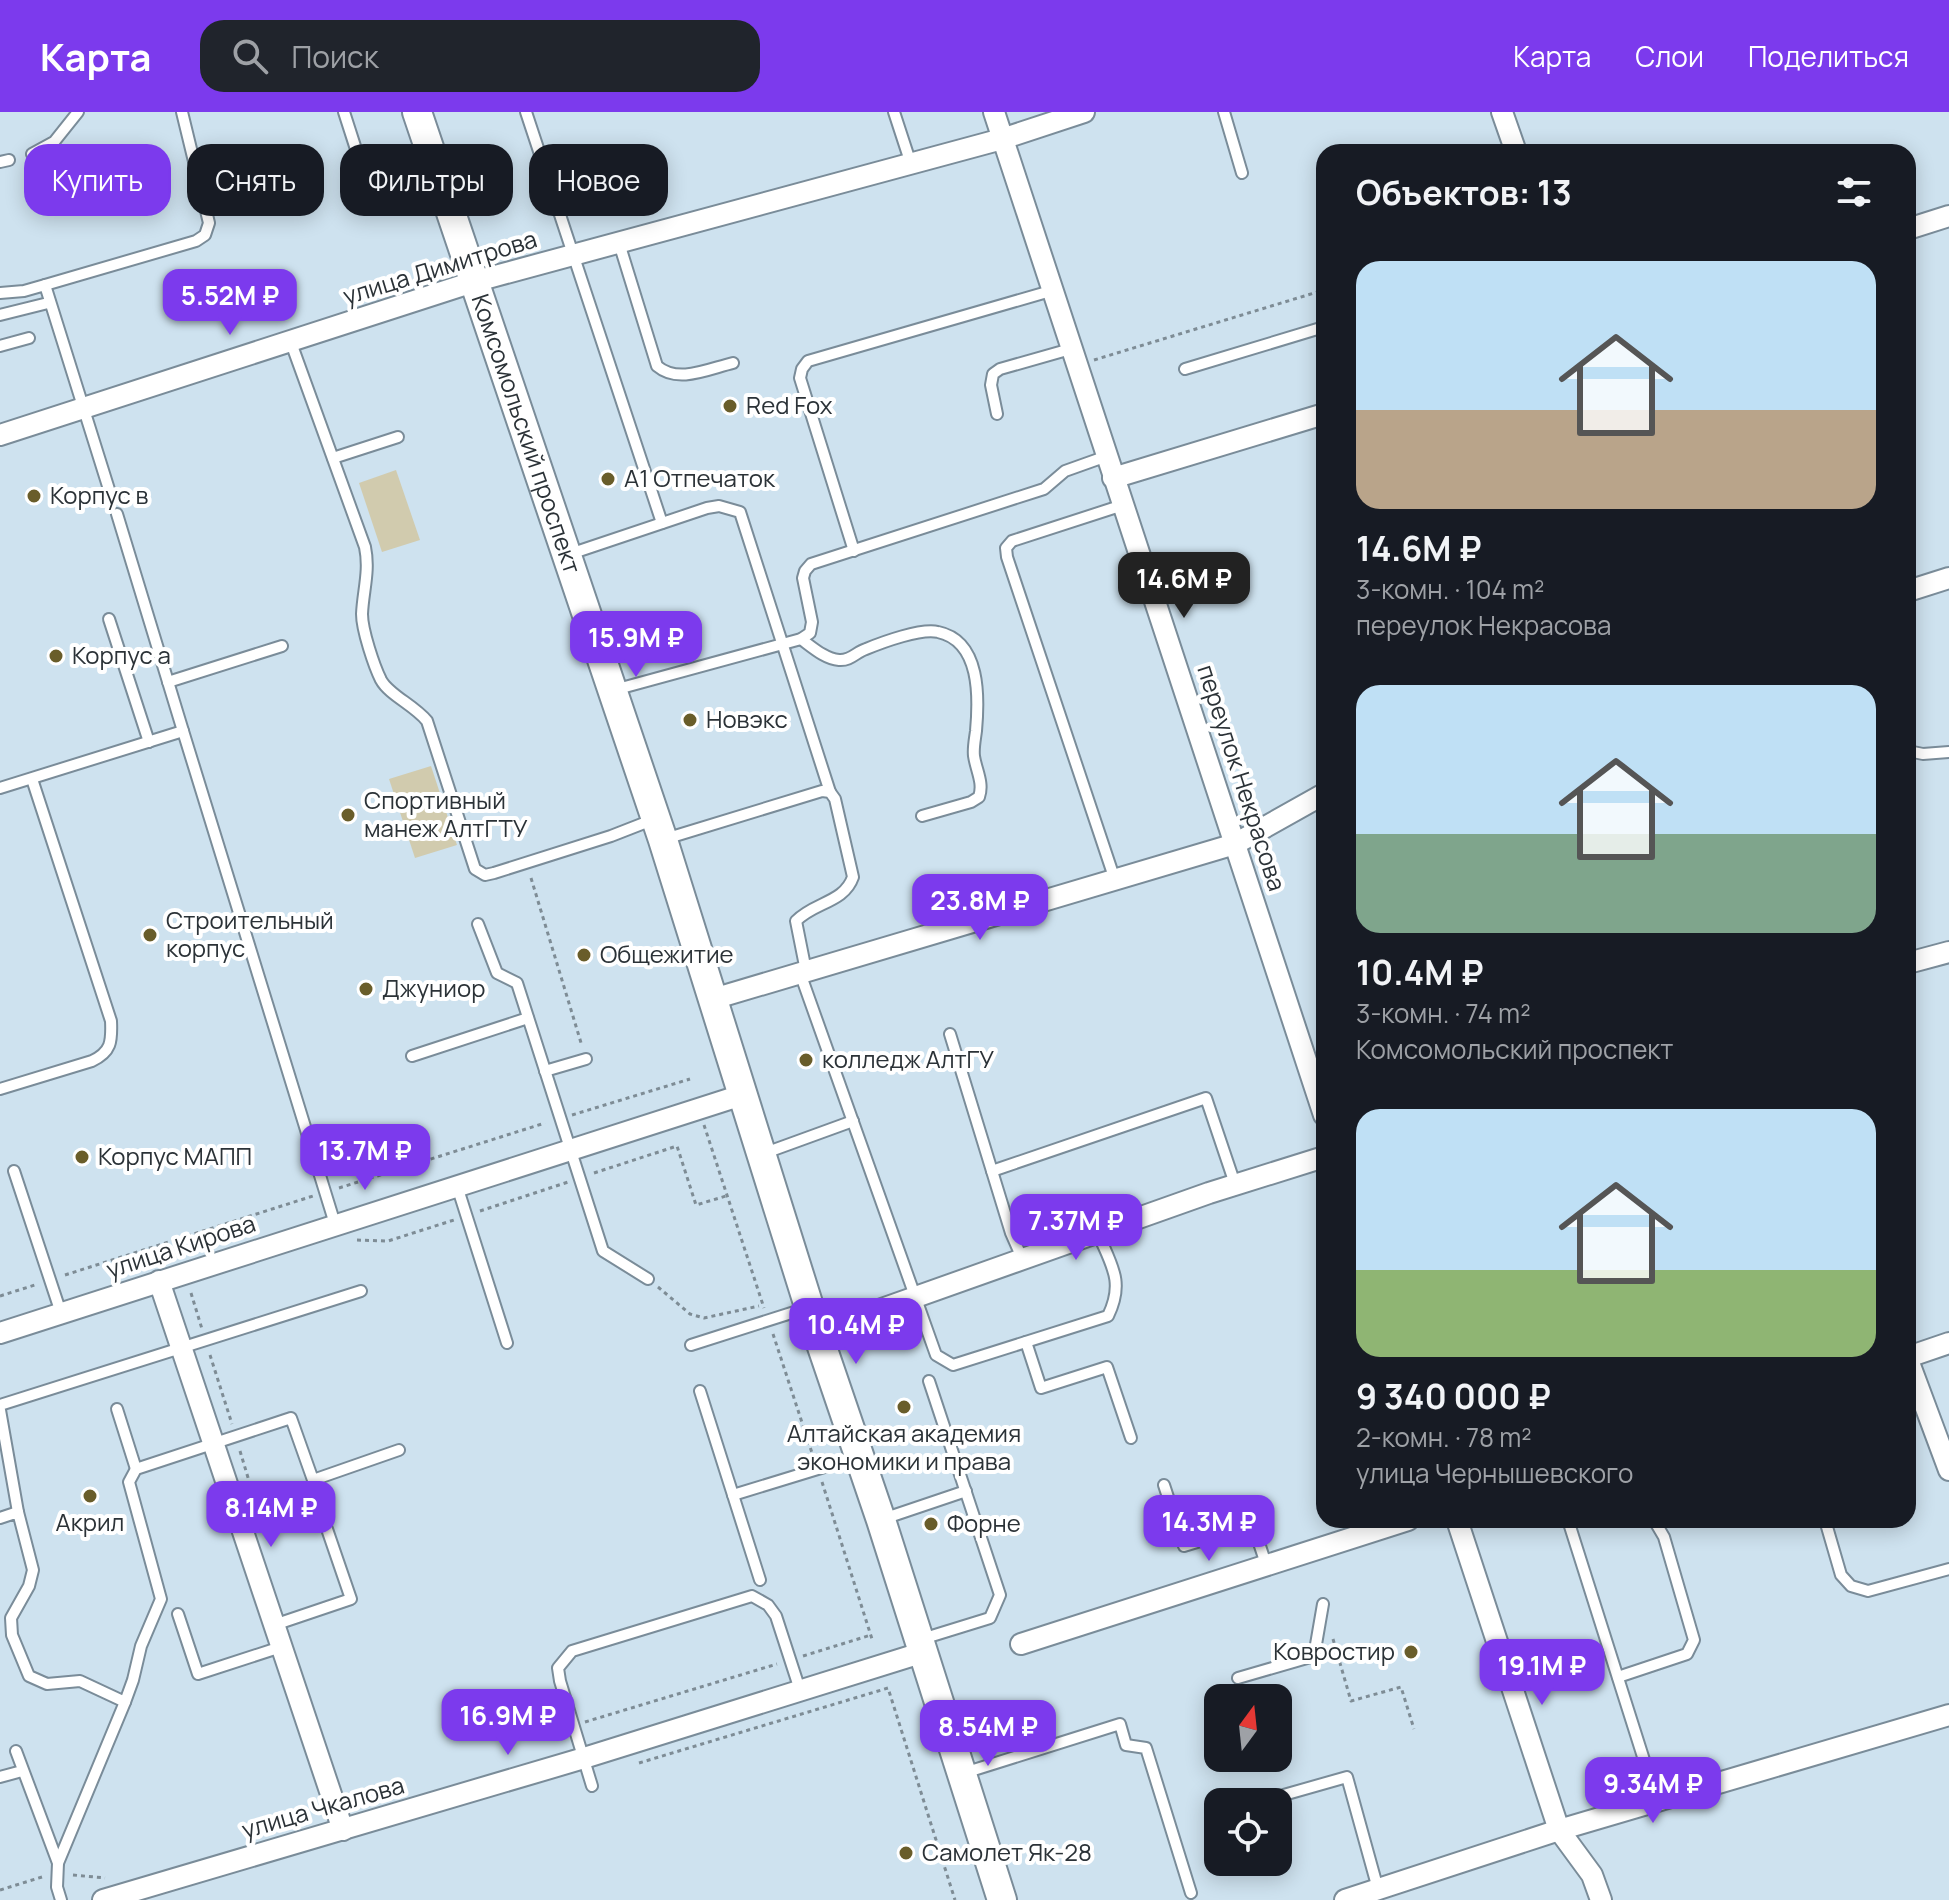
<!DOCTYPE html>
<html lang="ru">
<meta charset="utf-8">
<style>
:root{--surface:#171b24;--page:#20242c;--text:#f1f3f6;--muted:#9ea1a6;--accent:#7c3aed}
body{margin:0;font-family:Manrope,sans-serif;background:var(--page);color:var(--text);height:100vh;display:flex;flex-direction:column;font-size:30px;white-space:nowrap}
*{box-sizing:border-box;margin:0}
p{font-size:26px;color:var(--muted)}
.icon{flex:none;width:44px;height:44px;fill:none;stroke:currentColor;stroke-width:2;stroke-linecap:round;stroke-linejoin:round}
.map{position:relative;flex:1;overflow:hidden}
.panel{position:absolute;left:1316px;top:32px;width:600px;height:1384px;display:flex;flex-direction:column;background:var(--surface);border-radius:24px;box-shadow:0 4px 20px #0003}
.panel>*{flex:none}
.banner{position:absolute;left:24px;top:32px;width:760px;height:72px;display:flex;gap:16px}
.needle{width:52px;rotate:15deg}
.tools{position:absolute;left:1204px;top:1572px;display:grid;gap:16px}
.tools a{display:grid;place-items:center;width:88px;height:88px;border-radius:16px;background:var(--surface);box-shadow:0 4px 20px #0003;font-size:40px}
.price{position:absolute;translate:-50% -68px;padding:0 18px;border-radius:16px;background:var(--accent);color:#fff;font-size:26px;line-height:52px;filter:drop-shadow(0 2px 4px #0008)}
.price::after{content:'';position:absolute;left:50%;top:48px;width:24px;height:18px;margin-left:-12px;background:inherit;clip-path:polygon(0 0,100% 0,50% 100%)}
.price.active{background:#222;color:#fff}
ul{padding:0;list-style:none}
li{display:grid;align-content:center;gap:16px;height:424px;padding:0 40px}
li span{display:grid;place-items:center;height:248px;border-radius:24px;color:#555}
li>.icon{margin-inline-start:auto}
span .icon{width:144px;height:144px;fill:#fffc;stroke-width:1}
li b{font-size:34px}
h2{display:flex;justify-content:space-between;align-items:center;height:96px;padding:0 40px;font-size:34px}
.pill{padding:0 28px;border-radius:24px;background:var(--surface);box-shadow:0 4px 20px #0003;font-size:28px;line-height:72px}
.pill.active{background:var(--accent);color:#fff}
header{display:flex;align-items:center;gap:48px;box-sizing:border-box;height:112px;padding:0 40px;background:var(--accent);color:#fff}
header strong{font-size:38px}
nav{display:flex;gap:44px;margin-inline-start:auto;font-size:28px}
.search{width:560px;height:72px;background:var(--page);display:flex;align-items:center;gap:20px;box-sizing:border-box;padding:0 28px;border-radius:24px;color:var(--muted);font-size:30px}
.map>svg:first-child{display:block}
.green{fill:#d1cbae}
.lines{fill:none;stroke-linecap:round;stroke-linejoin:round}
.service-casing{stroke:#7a8c99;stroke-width:14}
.minor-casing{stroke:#7a8c99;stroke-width:24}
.secondary-casing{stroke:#7a8c99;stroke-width:32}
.path{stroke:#7e8c95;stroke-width:3;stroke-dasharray:4 4;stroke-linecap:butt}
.service{stroke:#fff;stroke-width:10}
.minor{stroke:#fff;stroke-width:20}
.secondary{stroke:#fff;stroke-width:28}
.poi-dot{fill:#695d2a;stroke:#fff;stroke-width:3}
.labels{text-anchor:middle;stroke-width:8;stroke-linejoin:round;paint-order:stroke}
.street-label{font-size:24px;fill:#2b3237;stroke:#fff}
.poi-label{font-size:24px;fill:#2b3237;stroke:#fff;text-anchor:start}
</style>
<header>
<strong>Карта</strong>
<div class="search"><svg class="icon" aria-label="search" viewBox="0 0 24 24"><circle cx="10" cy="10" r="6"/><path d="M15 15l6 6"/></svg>Поиск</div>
<nav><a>Карта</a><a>Слои</a><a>Поделиться</a></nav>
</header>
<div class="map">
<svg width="1949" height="1788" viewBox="0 0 1949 1788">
<rect width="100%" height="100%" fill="#cee2ef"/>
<!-- green -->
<g class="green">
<path d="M396 358 420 428 382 440 359 371Z"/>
<path d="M431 654 457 733 415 746 389 667Z"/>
</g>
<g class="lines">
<defs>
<g id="service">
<path d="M344 0 362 56 438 78"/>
<path d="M526 0 662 411"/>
<path d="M894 0 911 52"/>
<path d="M1224 0 1242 61"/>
<path d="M32 42 54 30 78 0"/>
<path d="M0 50 9 48"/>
<path d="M619 131 657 254C678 272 708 257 733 251"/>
<path d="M45 173 196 129 205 123 209 111 182 0"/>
<path d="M0 181 24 179 45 173 112 387"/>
<path d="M0 203 48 191"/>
<path d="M290 228 365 435C370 459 363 479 362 502 362 518 374 554 381 568 389 583 414 593 427 609L475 757 485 763 494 761 611 724 652 708"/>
<path d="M0 234 29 226"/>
<path d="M1185 257 1324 215"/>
<path d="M997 302 991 273 993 262 1000 257 1074 236"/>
<path d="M333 346 398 325"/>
<path d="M117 402 183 619"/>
<path d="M854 439 800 266 802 257 808 249 1054 178"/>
<path d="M570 442 707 396 719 394 740 400 830 680"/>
<path d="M109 507 149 630"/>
<path d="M801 527C812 535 825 547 839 548 851 549 856 540 866 537 883 530 921 516 938 520 981 529 979 586 976 619 975 627 973 636 974 644 976 658 984 671 979 685L971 690 922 704"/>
<path d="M168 570 282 534"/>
<path d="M614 578 801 527 810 521 812 510 803 466 805 459 811 452 1044 377 1065 359 1107 344"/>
<path d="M1908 639 1923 642 1949 640"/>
<path d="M0 676 183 619 335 1112"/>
<path d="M665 727 822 679 830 680 835 687 853 765C844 791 814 790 796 809L806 859"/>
<path d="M1115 768 1007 445 1006 436 1012 429 1123 393"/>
<path d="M478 812 497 861 517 871 603 1139 648 1167"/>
<path d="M800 861 936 1243 953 1253 1108 1204C1125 1169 1111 1153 1097 1119"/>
<path d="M950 922 1011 1121 1022 1146"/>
<path d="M412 944 528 906"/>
<path d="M545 959 586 947"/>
<path d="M0 977 92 949C111 940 112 930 111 909L32 667"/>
<path d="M765 1041 853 1009"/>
<path d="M14 1059 61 1201"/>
<path d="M992 1059 1206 986 1235 1072"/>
<path d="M457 1074 507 1231"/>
<path d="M1026 1230 1041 1276 1107 1255 1131 1326"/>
<path d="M691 1233 807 1196"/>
<path d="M700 1279 760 1468"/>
<path d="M0 1293 361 1179"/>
<path d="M117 1297 136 1357"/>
<path d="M0 1298 18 1400"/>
<path d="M1164 1373 1184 1434 1253 1413 1267 1455"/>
<path d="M733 1383 857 1345"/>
<path d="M0 1406 18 1400 33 1458 29 1474 11 1506 12 1523 29 1564 47 1572 80 1569 125 1590"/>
<path d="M883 1407 966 1379"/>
<path d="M1568 1408 1657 1689"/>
<path d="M1825 1408 1841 1463 1851 1474 1868 1479 1949 1457"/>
<path d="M178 1502 198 1562 281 1535"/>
<path d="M274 1513 351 1487 327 1417"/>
<path d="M922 1527 990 1506 1000 1483 929 1269"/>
<path d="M1618 1565 1687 1542 1694 1528 1664 1425 1654 1408"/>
<path d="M1238 1566 1314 1544 1323 1492"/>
<path d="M16 1639 58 1751"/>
<path d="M964 1661 1120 1612 1126 1633 1146 1636 1191 1781"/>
<path d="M0 1665 22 1659"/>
<path d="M592 1674 560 1569 558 1556 572 1539 752 1484 768 1493 776 1504 800 1578"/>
<path d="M1273 1686 1347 1665 1378 1777"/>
<path d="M61 1788 57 1775 58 1751 125 1590 133 1568 141 1534 161 1487 129 1370 136 1357 291 1306 313 1368 399 1338"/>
</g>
<g id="minor">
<path d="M994 0 1324 1003"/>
<path d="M1502 0 1516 40"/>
<path d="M1908 117 1949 104"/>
<path d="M0 323 473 170 1002 27 1084 0"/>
<path d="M1113 366 1324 302"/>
<path d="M1908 479 1949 466"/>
<path d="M1908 851 1949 840"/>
<path d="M713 887 1235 732 1324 682"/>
<path d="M159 1169 343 1718"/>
<path d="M817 1220 1209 1081 1324 1045"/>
<path d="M0 1221 745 982"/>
<path d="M1908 1245 1949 1231"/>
<path d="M1908 1248 1949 1358"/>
<path d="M1457 1408 1559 1718 1592 1763 1601 1788"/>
<path d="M1021 1532 1408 1408"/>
<path d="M103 1788 584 1646 924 1540"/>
<path d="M1345 1788 1559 1718 1949 1603"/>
</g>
<g id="secondary">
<path id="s1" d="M417 0 663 728 817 1220 881 1408 1002 1788"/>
</g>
</defs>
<!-- service casing -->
<use href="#service" class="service-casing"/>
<!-- minor casing -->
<use href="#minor" class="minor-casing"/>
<!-- secondary casing -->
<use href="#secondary" class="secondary-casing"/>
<!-- path -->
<g class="path">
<path d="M1094 248 1324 178"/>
<path d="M531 766 582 934"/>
<path d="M572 1003 690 967"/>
<path d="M704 1013 764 1196"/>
<path d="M594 1061 677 1034 696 1093 726 1084"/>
<path d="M339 1076 545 1011"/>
<path d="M480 1099 568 1070"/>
<path d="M357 1128 388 1129 454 1108"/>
<path d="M65 1163 313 1084"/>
<path d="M658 1175 690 1202 704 1206 759 1194"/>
<path d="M191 1181 202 1217"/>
<path d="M0 1184 38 1172"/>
<path d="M773 1222 813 1344"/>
<path d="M210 1243 232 1312"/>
<path d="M240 1339 262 1412"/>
<path d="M822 1370 872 1527"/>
<path d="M1333 1527 1351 1589 1401 1575 1414 1617"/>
<path d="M803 1544 871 1523"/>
<path d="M585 1610 777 1552"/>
<path d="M639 1651 888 1576 955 1788"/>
<path d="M73 1763 105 1766"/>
<path d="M0 1778 42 1765"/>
</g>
<!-- service -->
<use href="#service" class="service"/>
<!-- minor -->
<use href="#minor" class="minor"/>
<!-- secondary -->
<use href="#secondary" class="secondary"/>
</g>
<!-- markers -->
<g class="poi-dot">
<circle cx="730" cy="294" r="8"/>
<circle cx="608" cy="367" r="8"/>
<circle cx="34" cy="384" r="8"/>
<circle cx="56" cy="544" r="8"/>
<circle cx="690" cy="608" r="8"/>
<circle cx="348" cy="703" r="8"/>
<circle cx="150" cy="823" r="8"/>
<circle cx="584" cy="843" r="8"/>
<circle cx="366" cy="877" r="8"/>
<circle cx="806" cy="948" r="8"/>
<circle cx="82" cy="1045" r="8"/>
<circle cx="904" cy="1295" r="8"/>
<circle cx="90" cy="1384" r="8"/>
<circle cx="931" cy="1412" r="8"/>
<circle cx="1411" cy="1540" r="8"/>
<circle cx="906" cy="1741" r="8"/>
</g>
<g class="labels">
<!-- street labels -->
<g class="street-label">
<text transform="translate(440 156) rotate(-17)" y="8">улица Димитрова</text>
<text dy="8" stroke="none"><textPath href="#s1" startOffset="340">Комсомольский проспект</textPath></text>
<text transform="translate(1241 666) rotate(72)" y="8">переулок Некрасова</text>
<text transform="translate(181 1135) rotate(-18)" y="8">улица Кирова</text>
<text transform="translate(323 1696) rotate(-16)" y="8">улица Чкалова</text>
</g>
<!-- poi labels -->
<g class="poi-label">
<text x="746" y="302">Red Fox</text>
<text x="624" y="375">А1 Отпечаток</text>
<text x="50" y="392">Корпус в</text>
<text x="72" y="552">Корпус а</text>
<text x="706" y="616">Новэкс</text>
<text x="364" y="697">Спортивный<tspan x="364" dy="28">манеж АлтГТУ</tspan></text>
<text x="166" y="817">Строительный<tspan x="166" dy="28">корпус</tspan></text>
<text x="600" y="851">Общежитие</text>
<text x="382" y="885">Джуниор</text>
<text x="822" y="956">колледж АлтГУ</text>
<text x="98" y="1053">Корпус МАПП</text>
<text x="904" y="1330" text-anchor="middle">Алтайская академия<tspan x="904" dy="28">экономики и права</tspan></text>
<text x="90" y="1419" text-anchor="middle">Акрил</text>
<text x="947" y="1420">Форне</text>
<text x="1395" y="1548" text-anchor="end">Ковростир</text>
<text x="922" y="1749">Самолет Як-28</text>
</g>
</g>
</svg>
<div class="tools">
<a><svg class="needle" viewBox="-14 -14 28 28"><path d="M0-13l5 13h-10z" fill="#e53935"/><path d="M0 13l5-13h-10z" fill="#9ea1a6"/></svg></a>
<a><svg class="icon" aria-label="locate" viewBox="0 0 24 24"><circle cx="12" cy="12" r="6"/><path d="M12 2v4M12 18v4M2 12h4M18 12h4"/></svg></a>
</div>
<b class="price" style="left:230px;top:225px">5.52M ₽</b>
<b class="price active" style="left:1184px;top:508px">14.6M ₽</b>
<b class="price" style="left:636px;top:567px">15.9M ₽</b>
<b class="price" style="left:980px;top:830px">23.8M ₽</b>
<b class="price" style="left:365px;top:1080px">13.7M ₽</b>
<b class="price" style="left:1076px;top:1150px">7.37M ₽</b>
<b class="price" style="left:856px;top:1254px">10.4M ₽</b>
<b class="price" style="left:271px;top:1437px">8.14M ₽</b>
<b class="price" style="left:1209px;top:1451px">14.3M ₽</b>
<b class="price" style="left:1542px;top:1595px">19.1M ₽</b>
<b class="price" style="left:508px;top:1645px">16.9M ₽</b>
<b class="price" style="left:988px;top:1656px">8.54M ₽</b>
<b class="price" style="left:1653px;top:1713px">9.34M ₽</b>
<div class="banner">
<a class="pill active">Купить</a>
<a class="pill">Снять</a>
<a class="pill">Фильтры</a>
<a class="pill">Новое</a>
</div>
<section class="panel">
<h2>Объектов: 13<svg class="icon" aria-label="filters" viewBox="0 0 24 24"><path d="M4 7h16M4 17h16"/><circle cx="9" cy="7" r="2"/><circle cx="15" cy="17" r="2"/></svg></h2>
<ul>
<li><span style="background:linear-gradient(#bfe0f5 60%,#b9a48a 0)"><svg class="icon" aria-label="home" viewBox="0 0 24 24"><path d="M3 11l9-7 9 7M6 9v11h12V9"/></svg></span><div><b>14.6M ₽</b><p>3-комн. · 104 m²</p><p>переулок Некрасова</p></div></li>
<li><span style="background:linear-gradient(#bfe0f5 60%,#7fa58c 0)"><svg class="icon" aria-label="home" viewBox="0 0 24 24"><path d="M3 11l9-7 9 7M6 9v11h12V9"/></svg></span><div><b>10.4M ₽</b><p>3-комн. · 74 m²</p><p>Комсомольский проспект</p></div></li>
<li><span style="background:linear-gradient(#bfe0f5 65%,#8fb573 0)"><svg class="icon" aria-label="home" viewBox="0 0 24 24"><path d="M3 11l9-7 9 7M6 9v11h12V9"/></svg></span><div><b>9 340 000 ₽</b><p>2-комн. · 78 m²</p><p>улица Чернышевского</p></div></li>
</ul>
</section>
</div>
